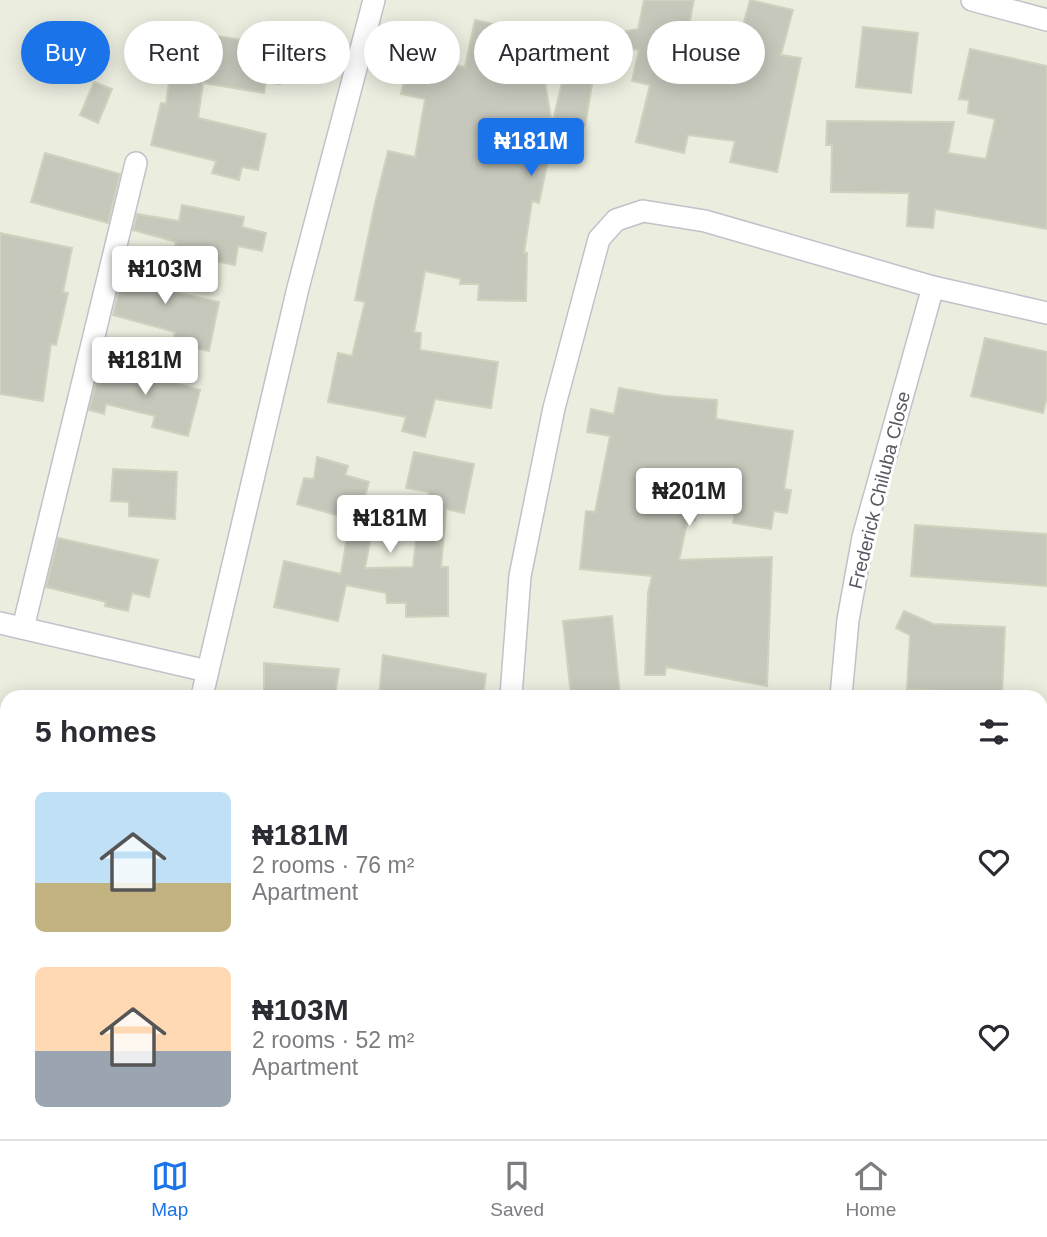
<!DOCTYPE html>
<meta charset="utf-8">
<style>
:root{--surface:#fff;--page:#f7f7f7;--text:#2b2b33;--muted:#7c7c81;--line:#e1e1e2;--accent:#1a73e8}
body{margin:0;font-family:Arial,sans-serif;background:var(--page);color:var(--text);height:100vh;display:flex;flex-direction:column;font-size:26px;white-space:nowrap}
*{box-sizing:border-box;margin:0}
p{font-size:23px;color:var(--muted)}
.icon{flex:none;width:38px;height:38px;fill:none;stroke:currentColor;stroke-width:2;stroke-linecap:round;stroke-linejoin:round}
.map{position:relative;flex:1;overflow:hidden}
.side{position:absolute;left:0px;top:690px;width:1048px;height:450px;display:flex;flex-direction:column;background:var(--surface);border-radius:21px 21px 0 0;box-shadow:0 4px 18px #0003}
.side>*{flex:none}
.hud{position:absolute;left:21px;top:21px;width:1006px;height:63px;display:flex;gap:14px}
.price{position:absolute;translate:-50% -60px;padding:0 16px;border-radius:7px;background:#fff;color:#222;font-size:23px;line-height:46px;filter:drop-shadow(0 2px 4px #0008)}
.price::after{content:'';position:absolute;left:50%;top:42px;width:21px;height:16px;margin-left:-10px;background:inherit;clip-path:polygon(0 0,100% 0,50% 100%)}
.price.selected{background:var(--accent);color:#fff}
ul{padding:0;list-style:none}
li{display:flex;align-items:center;gap:21px;height:175px;padding:0 35px}
li span{display:grid;place-items:center;flex:none;width:196px;height:140px;border-radius:10px;color:#555}
li>.icon{margin-inline-start:auto}
span .icon{width:84px;height:84px;fill:#fffc;stroke-width:1}
li b{font-size:30px}
h2{display:flex;justify-content:space-between;align-items:center;height:84px;padding:0 35px;font-size:30px}
.tag{padding:0 24px;border-radius:32px;background:var(--surface);box-shadow:0 4px 18px #0003;font-size:24px;line-height:63px}
.tag.selected{background:var(--accent);color:#fff}
.tab-bar{display:flex;justify-content:space-around;align-items:center;height:98px;border-top:2px solid var(--line);background:var(--surface);font-size:19px;color:var(--muted)}
.tab-bar a{display:grid;justify-items:center;gap:4px}
.tab-bar .selected{color:var(--accent)}
.map>svg:first-child{display:block}
.building{fill:#c7c8bc;stroke:#d1d2bd;stroke-width:2}
.lines{fill:none;stroke-linecap:round;stroke-linejoin:round}
.street-casing{stroke:#c2c1ca;stroke-width:24}
.street{stroke:#fff;stroke-width:21}
.labels{text-anchor:middle;stroke-width:6;stroke-linejoin:round;paint-order:stroke}
.street-label{font-size:19px;fill:#585962;stroke:#fff}
</style>
<div class="map">
<svg width="1047" height="1139" viewBox="0 0 1047 1139">
<rect width="100%" height="100%" fill="#ebeddf"/>
<!-- building -->
<g class="building">
<path d="M644 0H694L688 30 739 40 750 0 793 10 781 55 801 58 777 172 730 162 735 141 688 135 684 153 636 142 650 85 632 81 639 50 599 42 585 126 571 124 569 135 554 132 539 203 532 201 524 253H527L526 301 478 300 479 284H460L461 279 425 271 414 332 421 333 420 350 498 362 491 408 435 399 425 437 402 431 406 417 328 402 338 353 352 356 365 302 355 300 374 208 388 151 415 157 425 99 401 94 410 55 465 67 475 20 502 26 496 54 539 46 552 124 572 41 638 29Z"/>
<path d="M177 25 211 30 210 35 286 47 280 84 266 82 264 93 203 83 198 118 266 134 258 170 242 167 239 180 212 173 216 161 151 145 161 103 166 104Z"/>
<path d="M863 27 918 33 911 93 856 87Z"/>
<path d="M970 49 1047 66V229L935 209 933 228 907 226 909 193 831 192 832 145H826L827 121 954 122 948 153 986 159 995 119 968 113 969 100 959 99Z"/>
<path d="M94 82 112 89 98 123 80 115Z"/>
<path d="M45 153 120 174 108 223 31 202Z"/>
<path d="M182 205 244 217 242 227 266 233 262 251 238 246 235 265 173 253 176 242 133 230 137 214 179 221Z"/>
<path d="M0 233 72 248 63 292 68 293 56 345 51 344 43 401 0 394Z"/>
<path d="M126 259 168 268 164 290 219 302 209 351 173 343 175 332 113 315Z"/>
<path d="M985 338 1047 352V397L1043 413 971 396Z"/>
<path d="M103 356 117 359 115 367 200 390 188 436 152 427 155 416 106 404 104 414 89 410Z"/>
<path d="M619 388 665 396 717 400 716 419 793 431 784 489 791 490 787 513 774 511 771 529 733 523 736 503 698 499 695 520 688 519 679 560 772 557 767 686 666 667 665 675H645L648 593 652 576 580 569 586 511 595 512 610 436 587 432 591 409 614 414Z"/>
<path d="M414 452 474 464 464 513 446 509 441 567H448V616L406 617V603H387L386 593 346 585 338 621 274 607 284 561 341 574 347 537 370 541 365 568 413 567 417 532 420 533 429 492 406 488Z"/>
<path d="M317 457 348 466 345 475 369 482 358 521 297 504 304 478 314 479Z"/>
<path d="M113 469 177 472 175 519 129 516V502L111 501Z"/>
<path d="M915 525 1047 534V586L911 576Z"/>
<path d="M58 538 158 560 149 597 132 593 128 611 105 606 106 602 46 587Z"/>
<path d="M904 611 933 624 1005 627 1002 694 907 689 910 635 896 628Z"/>
<path d="M612 616 620 696H571L563 621Z"/>
<path d="M383 655 486 674 483 696H379Z"/>
<path d="M264 663 339 669 335 696H264Z"/>
</g>
<g class="lines">
<defs>
<g id="street">
<path d="M972 0 1047 20"/>
<path d="M0 623 207 671"/>
<path d="M23 628 136 163"/>
<path d="M202 696 298 288 374 0"/>
<path d="M511 696 520 576 554 408 599 239 616 220 643 211 705 221 933 287 1047 313"/>
<path d="M841 696 848 620 863 537 933 287"/>
<path d="M1041 849H1047"/>
<path d="M1041 1129 1047 1128"/>
<path d="M191 1132V1139"/>
</g>
</defs>
<!-- street casing -->
<use href="#street" class="street-casing"/>
<!-- street -->
<use href="#street" class="street"/>
</g>
<g class="labels">
<!-- street labels -->
<g class="street-label">
<text transform="translate(879 490) rotate(-76)" y="7">Frederick Chiluba Close</text>
</g>
</g>
</svg>
<b class="price selected" style="left:531px;top:178px">₦181M</b>
<b class="price" style="left:165px;top:306px">₦103M</b>
<b class="price" style="left:145px;top:397px">₦181M</b>
<b class="price" style="left:689px;top:528px">₦201M</b>
<b class="price" style="left:390px;top:555px">₦181M</b>
<div class="hud">
<a class="tag selected">Buy</a>
<a class="tag">Rent</a>
<a class="tag">Filters</a>
<a class="tag">New</a>
<a class="tag">Apartment</a>
<a class="tag">House</a>
</div>
<section class="side">
<h2>5 homes<svg class="icon" aria-label="filters" viewBox="0 0 24 24"><path d="M4 7h16M4 17h16"/><circle cx="9" cy="7" r="2"/><circle cx="15" cy="17" r="2"/></svg></h2>
<ul>
<li><span style="background:linear-gradient(#bfe0f5 65%,#c2b280 0)"><svg class="icon" aria-label="home" viewBox="0 0 24 24"><path d="M3 11l9-7 9 7M6 9v11h12V9"/></svg></span><div><b>₦181M</b><p>2 rooms · 76 m²</p><p>Apartment</p></div><svg class="icon" aria-label="heart" viewBox="0 0 24 24"><path d="M12 20l-8-8c-3-5 5-10 8-4 3-6 11-1 8 4z"/></svg></li>
<li><span style="background:linear-gradient(#ffd9b3 60%,#9aa5b1 0)"><svg class="icon" aria-label="home" viewBox="0 0 24 24"><path d="M3 11l9-7 9 7M6 9v11h12V9"/></svg></span><div><b>₦103M</b><p>2 rooms · 52 m²</p><p>Apartment</p></div><svg class="icon" aria-label="heart" viewBox="0 0 24 24"><path d="M12 20l-8-8c-3-5 5-10 8-4 3-6 11-1 8 4z"/></svg></li>
</ul>
</section>
</div>
<nav class="tab-bar">
<a class="selected"><svg class="icon" aria-label="map" viewBox="0 0 24 24"><path d="M3 6l6-2 6 2 6-2v14l-6 2-6-2-6 2zM9 4v14M15 6v14"/></svg>Map</a>
<a><svg class="icon" aria-label="saved" viewBox="0 0 24 24"><path d="M7 4h10v16l-5-4-5 4z"/></svg>Saved</a>
<a><svg class="icon" aria-label="home" viewBox="0 0 24 24"><path d="M3 11l9-7 9 7M6 9v11h12V9"/></svg>Home</a>
</nav>
